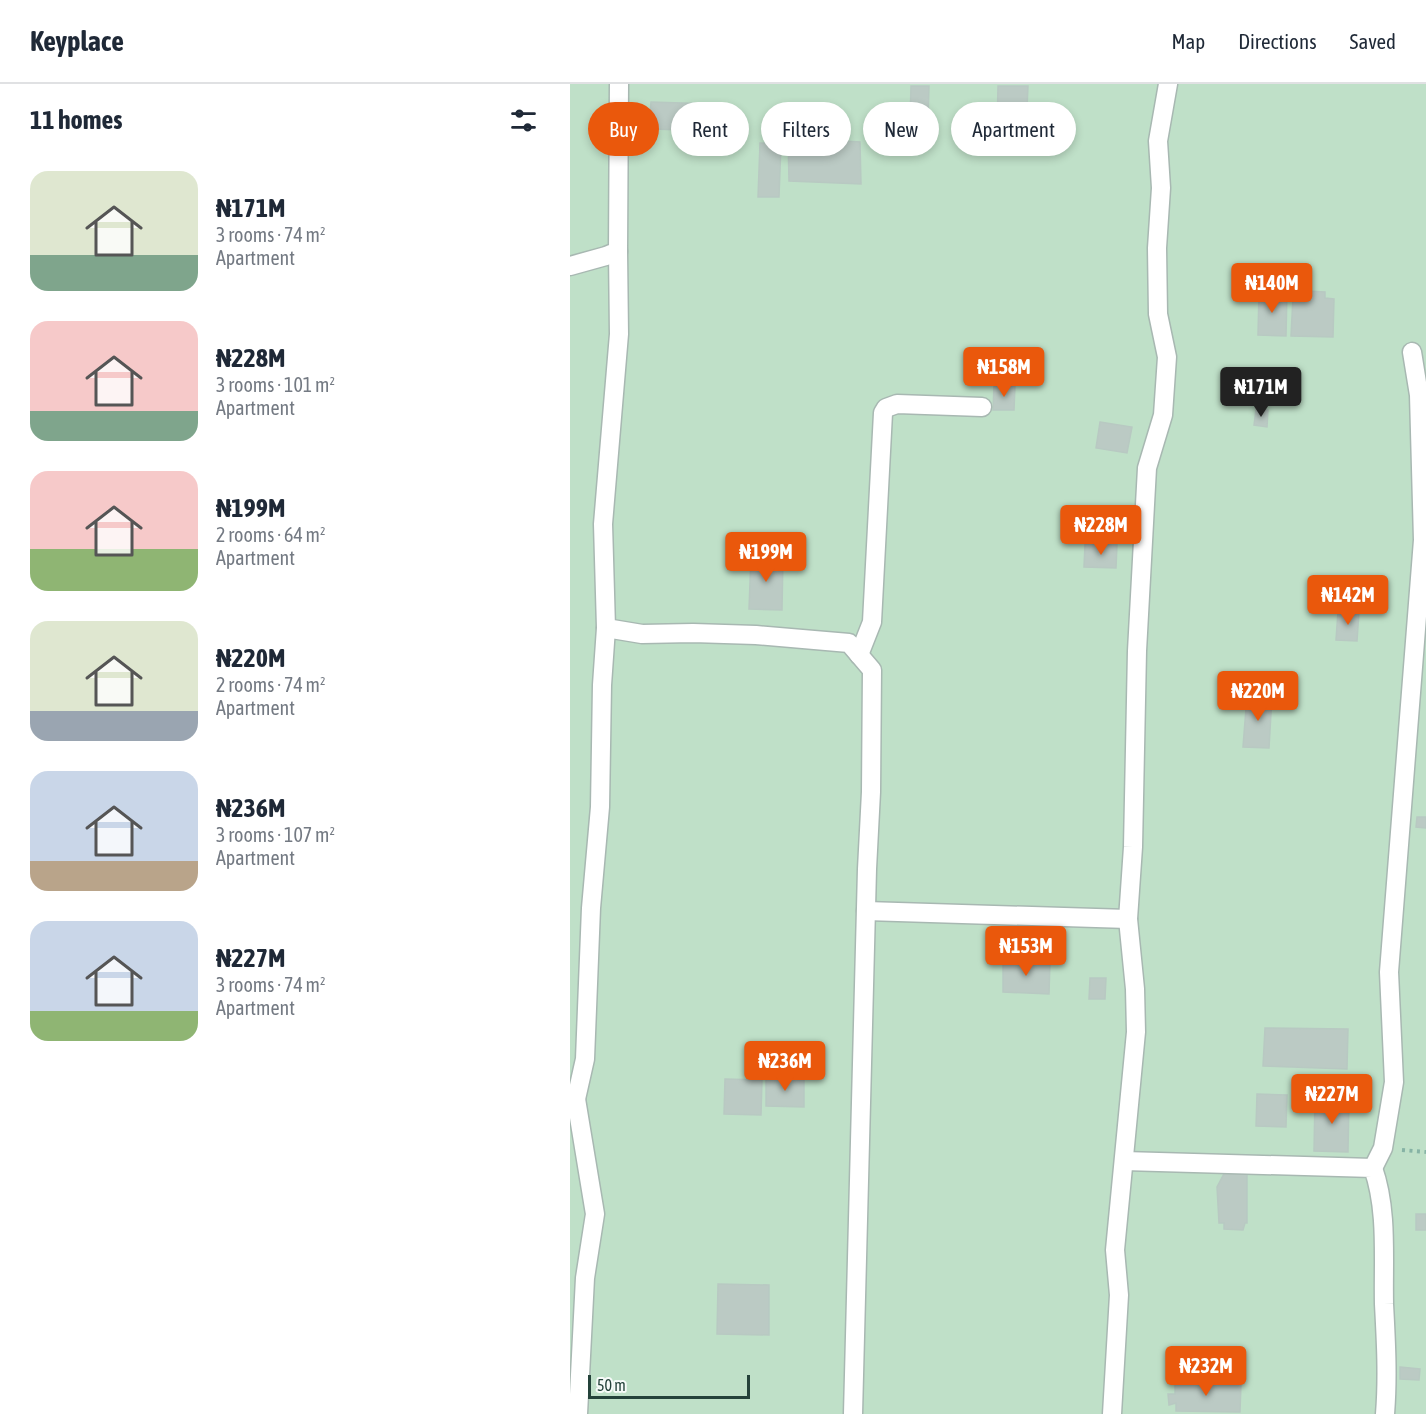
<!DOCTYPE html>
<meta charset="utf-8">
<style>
:root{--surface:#fff;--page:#f2f2f3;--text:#1f2937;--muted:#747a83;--line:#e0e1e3;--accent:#ea580c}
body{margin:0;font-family:"Asap Condensed",sans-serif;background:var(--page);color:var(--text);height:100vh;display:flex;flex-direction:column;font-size:22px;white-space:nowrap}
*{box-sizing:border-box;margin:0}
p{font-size:20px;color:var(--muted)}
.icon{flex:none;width:33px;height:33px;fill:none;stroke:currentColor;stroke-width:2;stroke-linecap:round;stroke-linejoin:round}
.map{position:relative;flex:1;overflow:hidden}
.drawer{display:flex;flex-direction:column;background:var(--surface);width:570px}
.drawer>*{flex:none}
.hud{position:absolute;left:18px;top:18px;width:570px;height:54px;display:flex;gap:12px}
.scale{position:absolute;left:18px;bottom:15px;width:162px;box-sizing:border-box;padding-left:6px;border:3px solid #24423a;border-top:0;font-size:16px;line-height:21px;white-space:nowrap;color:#24423a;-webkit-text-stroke:4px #f7fbf9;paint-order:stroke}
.price{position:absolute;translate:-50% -51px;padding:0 14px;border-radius:6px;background:var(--accent);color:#fff;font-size:20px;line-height:39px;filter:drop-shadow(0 2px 3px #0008)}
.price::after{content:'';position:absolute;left:50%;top:36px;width:18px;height:14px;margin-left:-9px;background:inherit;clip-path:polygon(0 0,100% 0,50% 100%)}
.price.current{background:#222;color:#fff}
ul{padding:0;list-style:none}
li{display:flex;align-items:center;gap:18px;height:150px;padding:0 30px}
li span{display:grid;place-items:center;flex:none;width:168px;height:120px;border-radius:18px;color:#555}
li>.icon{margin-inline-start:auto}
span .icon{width:72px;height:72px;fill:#fffc;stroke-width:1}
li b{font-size:26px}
h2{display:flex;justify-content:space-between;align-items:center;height:72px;padding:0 30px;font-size:26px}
.pill{padding:0 21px;border-radius:27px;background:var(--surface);box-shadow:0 3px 9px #0003;font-size:21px;line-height:54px}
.pill.current{background:var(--accent);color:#fff}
header{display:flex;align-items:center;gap:36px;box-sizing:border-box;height:84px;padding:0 30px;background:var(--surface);border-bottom:2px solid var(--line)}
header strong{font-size:28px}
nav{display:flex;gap:33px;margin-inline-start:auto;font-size:21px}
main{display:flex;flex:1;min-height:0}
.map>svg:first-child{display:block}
.green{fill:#bfe0c8}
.building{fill:#bbcac4;stroke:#b8c9c2;stroke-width:1.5}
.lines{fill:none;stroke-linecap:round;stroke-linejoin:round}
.minor-casing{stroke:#a8b8b2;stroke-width:21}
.path{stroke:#86b3a5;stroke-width:4;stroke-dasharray:3 4.5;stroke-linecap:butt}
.minor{stroke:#fff;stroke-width:18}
</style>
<header>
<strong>Keyplace</strong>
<nav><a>Map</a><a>Directions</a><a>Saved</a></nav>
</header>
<main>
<section class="drawer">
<h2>11 homes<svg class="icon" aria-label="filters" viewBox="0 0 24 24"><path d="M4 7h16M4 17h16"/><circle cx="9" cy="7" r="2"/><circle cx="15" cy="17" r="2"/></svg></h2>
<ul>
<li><span style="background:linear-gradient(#dfe7d0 70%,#7fa58c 0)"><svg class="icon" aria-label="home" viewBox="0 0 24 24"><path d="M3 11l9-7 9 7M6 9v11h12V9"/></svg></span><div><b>₦171M</b><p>3 rooms · 74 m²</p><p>Apartment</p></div></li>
<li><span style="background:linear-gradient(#f6c9c9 75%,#7fa58c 0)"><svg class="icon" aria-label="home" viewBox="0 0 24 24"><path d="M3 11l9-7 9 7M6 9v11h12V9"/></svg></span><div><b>₦228M</b><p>3 rooms · 101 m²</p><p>Apartment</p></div></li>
<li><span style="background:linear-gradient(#f6c9c9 65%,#8fb573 0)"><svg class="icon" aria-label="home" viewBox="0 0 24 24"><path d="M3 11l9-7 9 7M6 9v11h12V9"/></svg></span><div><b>₦199M</b><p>2 rooms · 64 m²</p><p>Apartment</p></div></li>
<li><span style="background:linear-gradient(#dfe7d0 75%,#9aa5b1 0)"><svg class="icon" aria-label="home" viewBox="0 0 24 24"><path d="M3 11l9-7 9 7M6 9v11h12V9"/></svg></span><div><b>₦220M</b><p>2 rooms · 74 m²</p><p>Apartment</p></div></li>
<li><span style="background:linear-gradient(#c9d6e8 75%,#b9a48a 0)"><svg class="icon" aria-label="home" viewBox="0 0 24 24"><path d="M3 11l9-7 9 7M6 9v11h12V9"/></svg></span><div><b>₦236M</b><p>3 rooms · 107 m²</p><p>Apartment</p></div></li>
<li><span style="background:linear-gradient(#c9d6e8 75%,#8fb573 0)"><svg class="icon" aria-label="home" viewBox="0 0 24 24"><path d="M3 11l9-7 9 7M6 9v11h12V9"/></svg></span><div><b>₦227M</b><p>3 rooms · 74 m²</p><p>Apartment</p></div></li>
</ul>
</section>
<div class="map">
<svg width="856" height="1330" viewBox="0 0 856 1330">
<rect width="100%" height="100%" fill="#e6efeb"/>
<!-- green -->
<rect class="green" x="0" y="0" width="856" height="1330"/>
<!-- building -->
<g class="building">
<path d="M341 2H359L358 38H340Z"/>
<path d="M428 2H458L456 45 427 44Z"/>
<path d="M81 18 143 20 142 47 83 45V31H80Z"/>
<path d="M218 54 290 58 291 100 219 97Z"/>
<path d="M190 59 211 60 209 113H188Z"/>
<path d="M689 207 717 208 716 252 688 251Z"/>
<path d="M736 207 755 208V214L764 215 763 253 721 252 723 213H735Z"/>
<path d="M424 302H445L444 326H423Z"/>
<path d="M686 325 698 326 697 343 684 341Z"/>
<path d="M530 338 562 343 557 369 526 364Z"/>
<path d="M515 460 547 461 546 484 514 483Z"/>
<path d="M181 472 213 473 212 526 179 525Z"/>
<path d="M768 506 796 508V524L767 522Z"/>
<path d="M768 527 789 528 787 557 766 556Z"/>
<path d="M677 611 702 612 699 664 673 663Z"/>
<path d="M847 733H856V744L846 743Z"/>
<path d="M433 876 480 877 479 910 433 908Z"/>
<path d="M520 894H536L535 915H519Z"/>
<path d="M695 944 778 945 777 985 693 982Z"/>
<path d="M196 994 234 995V1023L196 1022Z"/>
<path d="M155 995 192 996 191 1031 154 1030Z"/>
<path d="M687 1010 717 1011 716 1043 686 1042Z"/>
<path d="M745 1014 779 1015 778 1068 744 1067Z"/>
<path d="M656 1086H677V1139H675L673 1146 654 1145V1139H649L647 1103Z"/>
<rect x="846" y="1130" width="10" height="16"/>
<path d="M148 1200 199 1201V1251L147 1250Z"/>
<path d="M830 1283 850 1285 849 1296 830 1295Z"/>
<path d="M605 1297 671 1300 670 1328 606 1327V1319L599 1321 598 1310H605Z"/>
</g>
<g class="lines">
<defs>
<g id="minor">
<path d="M48 167 49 250 33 440 36 544 72 550 123 549 186 551 279 559 302 586 301 708 297 785 283 1330"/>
<path d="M0 182 36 172 48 167 49 0"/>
<path d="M289 571 302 538 313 329 316 324 327 320 412 323"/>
<path d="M296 827 558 835"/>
<path d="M6 1015 25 1130 15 1194 8 1330"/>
<path d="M0 1016 6 1015 15 975 21 824 30 723 32 601 36 544"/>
<path d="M554 1077 803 1084C818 1126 813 1176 814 1220 816 1257 818 1293 815 1330"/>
<path d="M803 1084 813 1064 824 998 819 888 853 456 849 311 842 268"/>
<path d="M542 1330 549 1211 545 1166 566 948 565 905 558 835 563 763 567 567 577 384 593 331 597 273 588 230 587 164 591 104 588 57 598 0"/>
</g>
</defs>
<!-- minor casing -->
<use href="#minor" class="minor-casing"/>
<!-- path -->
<path class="path" d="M832 1066 856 1068"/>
<!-- minor -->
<use href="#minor" class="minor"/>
</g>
</svg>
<div class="scale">50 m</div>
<b class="price" style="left:702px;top:230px">₦140M</b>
<b class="price" style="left:434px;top:314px">₦158M</b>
<b class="price current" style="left:691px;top:334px">₦171M</b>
<b class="price" style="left:531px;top:472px">₦228M</b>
<b class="price" style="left:196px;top:499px">₦199M</b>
<b class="price" style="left:778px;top:542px">₦142M</b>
<b class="price" style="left:688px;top:638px">₦220M</b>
<b class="price" style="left:456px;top:893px">₦153M</b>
<b class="price" style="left:215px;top:1008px">₦236M</b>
<b class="price" style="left:762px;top:1041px">₦227M</b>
<b class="price" style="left:636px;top:1313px">₦232M</b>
<div class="hud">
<a class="pill current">Buy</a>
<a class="pill">Rent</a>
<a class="pill">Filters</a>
<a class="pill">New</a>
<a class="pill">Apartment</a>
</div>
</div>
</main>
